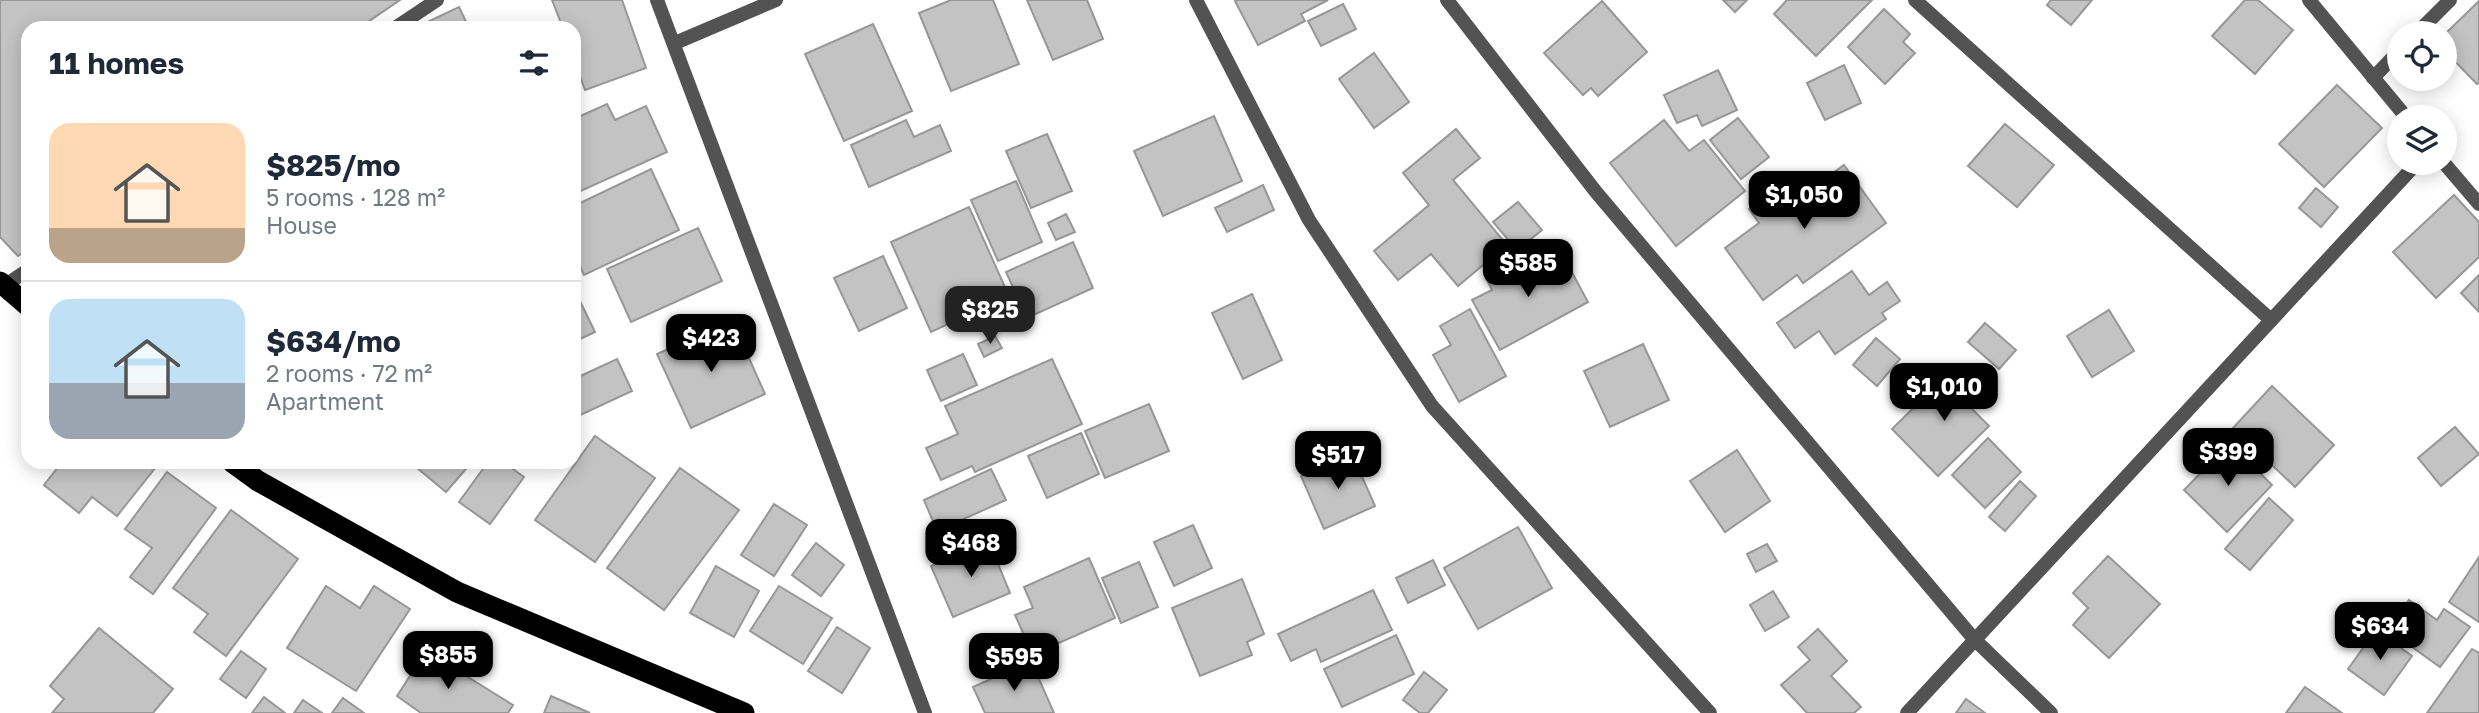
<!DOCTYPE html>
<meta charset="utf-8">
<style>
:root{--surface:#fff;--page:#f6f6f7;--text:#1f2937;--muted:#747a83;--line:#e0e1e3;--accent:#000}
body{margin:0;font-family:"Golos Text",sans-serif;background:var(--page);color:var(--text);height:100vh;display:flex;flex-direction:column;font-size:26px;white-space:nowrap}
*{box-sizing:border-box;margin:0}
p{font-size:23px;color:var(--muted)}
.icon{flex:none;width:38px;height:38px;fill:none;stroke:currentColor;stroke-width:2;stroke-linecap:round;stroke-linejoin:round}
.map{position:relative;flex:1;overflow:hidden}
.drawer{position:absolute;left:21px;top:21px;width:560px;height:448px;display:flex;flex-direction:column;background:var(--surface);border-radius:21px;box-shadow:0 4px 18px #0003}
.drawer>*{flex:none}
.buttons{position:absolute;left:2387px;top:21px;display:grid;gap:14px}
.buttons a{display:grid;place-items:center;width:70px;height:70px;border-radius:50%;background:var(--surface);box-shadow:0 4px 18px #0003;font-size:35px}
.price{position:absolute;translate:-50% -60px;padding:0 16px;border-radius:14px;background:var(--accent);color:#fff;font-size:23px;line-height:46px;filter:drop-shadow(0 2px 4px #0008)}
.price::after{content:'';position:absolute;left:50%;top:42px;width:21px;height:16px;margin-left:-10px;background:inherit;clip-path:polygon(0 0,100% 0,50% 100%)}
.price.selected{background:#222;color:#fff}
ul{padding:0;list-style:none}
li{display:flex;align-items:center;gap:21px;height:175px;padding:0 28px}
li+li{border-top:2px solid var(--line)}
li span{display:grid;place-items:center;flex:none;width:196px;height:140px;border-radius:21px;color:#555}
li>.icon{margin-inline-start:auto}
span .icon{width:84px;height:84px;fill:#fffc;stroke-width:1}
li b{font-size:30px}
h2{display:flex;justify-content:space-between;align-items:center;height:84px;padding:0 28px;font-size:30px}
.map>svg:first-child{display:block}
.building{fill:#c3c3c3;stroke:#979797;stroke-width:2}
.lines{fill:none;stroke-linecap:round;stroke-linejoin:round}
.street{stroke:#535353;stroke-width:14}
.highway{stroke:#000;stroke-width:21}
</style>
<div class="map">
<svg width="2479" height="713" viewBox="0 0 2479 713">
<rect width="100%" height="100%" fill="#fff"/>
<!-- building -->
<g class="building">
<path d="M0 0H400L359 28H28V249L18 256 0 237Z"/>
<path d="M552 0H622L646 68 585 90 574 60V28H563Z"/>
<path d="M951 0H993L1019 64 951 91 919 13Z"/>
<path d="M1027 0H1087L1103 39 1053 60Z"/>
<path d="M1238 0H1328L1301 14 1305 21 1258 45 1235 1Z"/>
<path d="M1723 0H1747L1735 12Z"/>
<path d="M1787 0H1872L1816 56 1774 14Z"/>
<path d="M2051 0H2092L2071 25 2047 5Z"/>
<path d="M2245 0H2258L2293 30 2255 74 2212 36Z"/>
<path d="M1602 1 1647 52 1598 96 1591 88 1583 95 1544 53Z"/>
<path d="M2479 1V82L2477 84 2445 51V34Z"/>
<path d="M1343 4 1356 29 1321 46 1308 21Z"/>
<path d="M459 7 469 28H422L421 25Z"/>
<path d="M1884 9 1910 34 1903 42 1915 53 1885 84 1848 47Z"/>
<path d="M873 24 912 111 844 141 805 54Z"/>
<path d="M1374 53 1409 102 1374 128 1339 79Z"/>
<path d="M1844 65 1861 103 1825 120 1807 83Z"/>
<path d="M1718 70 1737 110 1702 126 1697 115 1677 123 1664 95Z"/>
<path d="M2337 85 2382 128 2324 187 2279 144Z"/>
<path d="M607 104 615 120 646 106 667 152 574 194V119Z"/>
<path d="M1214 116 1242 181 1163 216 1134 151Z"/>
<path d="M1738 118 1769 157 1741 179 1710 140Z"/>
<path d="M906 120 914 137 940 125 951 151 869 187 851 145Z"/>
<path d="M1664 120 1689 151 1704 140 1745 191 1676 246 1610 163Z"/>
<path d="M2005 124 2054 165 2017 207 1968 166Z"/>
<path d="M1456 129 1480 158 1453 180 1507 245 1458 286 1431 254 1398 280 1374 251 1429 205 1403 173Z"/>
<path d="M1047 134 1072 191 1031 208 1006 151Z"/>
<path d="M1844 165 1886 223 1803 283 1797 275 1763 300 1725 248 1759 223 1749 209 1795 175 1807 192Z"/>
<path d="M651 169 679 230 584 275 574 254V206Z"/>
<path d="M1016 181 1042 242 998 261 971 200Z"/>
<path d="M1263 185 1274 210 1227 232 1215 208Z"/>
<path d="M2316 188 2338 207 2321 227 2299 208Z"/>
<path d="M2454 195 2479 222V257L2436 298 2393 252Z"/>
<path d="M1518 202 1542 230 1517 250 1493 222Z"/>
<path d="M969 207 1009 296 931 332 891 242Z"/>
<path d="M1066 214 1075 232 1056 240 1048 223Z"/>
<path d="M698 228 722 281 631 322 607 269Z"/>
<path d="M1073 242 1093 288 1027 318 1006 272Z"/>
<path d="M1561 252 1588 302 1500 350 1472 300 1492 290 1486 278 1514 262 1520 274Z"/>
<path d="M883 256 907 308 859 331 834 278Z"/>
<path d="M1852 271 1869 295 1887 282 1900 301 1882 313 1886 319 1835 354 1819 331 1795 348 1777 323Z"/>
<path d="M2479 275V312L2461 293Z"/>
<path d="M1252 294 1282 360 1243 379 1212 313Z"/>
<path d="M578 297 595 332 574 342V299Z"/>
<path d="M1470 309 1506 376 1459 402 1433 355 1451 345 1440 326Z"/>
<path d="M2109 310 2134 351 2092 377 2067 336Z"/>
<path d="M732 320 765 394 691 428 657 354Z"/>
<path d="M1985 323 2016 350 1999 369 1968 342Z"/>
<path d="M995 336 1002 348 984 357 978 344Z"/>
<path d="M1876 338 1900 359 1877 386 1853 365Z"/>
<path d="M1643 344 1669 400 1610 427 1584 371Z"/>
<path d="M963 354 977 385 941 401 927 370Z"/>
<path d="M617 359 632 391 574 418V379Z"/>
<path d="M1052 359 1082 424 975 472 972 466 941 480 926 448 958 434 945 406Z"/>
<path d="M1968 372 1988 393 1972 409 1989 426 1938 476 1892 429 1943 379 1952 389Z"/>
<path d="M2272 386 2334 445 2295 487 2233 428Z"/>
<path d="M1149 404 1169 451 1105 478 1085 431Z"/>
<path d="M2455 427 2479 454 2441 486 2418 458Z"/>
<path d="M1081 433 1099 474 1047 498 1028 456Z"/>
<path d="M595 436 655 478 595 562 535 520Z"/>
<path d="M1988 438 2021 472 1985 508 1952 475Z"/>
<path d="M2230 443 2272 485 2227 532 2184 490Z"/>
<path d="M1737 450 1770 501 1725 532 1690 481Z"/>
<path d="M1352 454 1375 506 1324 529 1301 476Z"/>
<path d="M62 462H150L156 467 117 516 92 497 79 513 44 485Z"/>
<path d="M410 462H472L446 492Z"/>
<path d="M488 462H503L524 477 490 524 459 502Z"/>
<path d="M680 468 739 510 664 610 607 568Z"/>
<path d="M991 469 1006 500 937 531 924 500Z"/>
<path d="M167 472 216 508 153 594 130 577 152 548 125 529Z"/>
<path d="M2020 481 2036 496 2005 531 1989 517Z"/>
<path d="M2269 498 2293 520 2250 570 2225 549Z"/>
<path d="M774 504 807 525 774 576 741 555Z"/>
<path d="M231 510 298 559 226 656 194 632 208 614 173 588Z"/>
<path d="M1193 525 1212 568 1174 586 1154 542Z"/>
<path d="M1518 527 1552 588 1478 629 1444 568Z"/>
<path d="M989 542 1010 593 953 617 931 566Z"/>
<path d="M816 543 844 565 821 596 792 575Z"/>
<path d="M1767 544 1777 561 1756 572 1747 554Z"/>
<path d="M2108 556 2160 604 2109 658 2073 625 2088 608 2073 593Z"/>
<path d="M2479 557V622L2449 602Z"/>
<path d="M1089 558 1115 618 1050 647 1047 639 1029 646 1015 615 1033 608 1024 587Z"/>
<path d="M1433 560 1445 585 1408 603 1396 578Z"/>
<path d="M1139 562 1158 607 1121 623 1102 578Z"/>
<path d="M716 566 759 591 734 637 690 613Z"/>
<path d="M1242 579 1264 634 1247 642 1252 655 1200 676 1172 608Z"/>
<path d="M326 586 360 608 374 586 410 609 356 691 287 648Z"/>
<path d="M779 586 832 618 803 664 750 631Z"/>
<path d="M1373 590 1392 630 1321 662 1316 649 1291 661 1278 634Z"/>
<path d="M1773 591 1789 617 1765 631 1750 605Z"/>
<path d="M2409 600 2437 620 2444 609 2470 627 2440 667 2387 629Z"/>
<path d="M837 627 870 648 842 693 808 671Z"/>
<path d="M99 628 173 689 153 713H52L64 699 50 686Z"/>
<path d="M1818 629 1847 661 1831 676 1861 707 1854 713H1807L1781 685 1810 660 1798 647Z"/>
<path d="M2376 630 2412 656 2384 695 2348 669Z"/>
<path d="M1396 635 1414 674 1342 707 1324 669Z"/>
<path d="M2472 649 2479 653V713H2427Z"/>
<path d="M241 651 266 669 246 698 220 679Z"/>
<path d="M426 651 513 705 508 713H421L397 696Z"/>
<path d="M1031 661 1054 713H985L973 687Z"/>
<path d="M1424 672 1447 690 1428 713H1420L1403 700Z"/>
<path d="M2305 687 2342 713H2286Z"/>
<path d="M551 696 590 713H544Z"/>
<path d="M264 697 285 713H252Z"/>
<path d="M343 698 364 713H332Z"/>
<path d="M1966 699 1985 713H1956Z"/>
<path d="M303 700 322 713H294Z"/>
</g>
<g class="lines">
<!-- street -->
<g class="street">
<path d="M657 0 925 713"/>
<path d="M1196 0 1309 220 1432 406 1710 713"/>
<path d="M1447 0 1596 192 1974 639 2051 713"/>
<path d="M1915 0 2271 320"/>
<path d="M2309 0 2406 117"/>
<path d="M395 28 437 0"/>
<path d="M2417 33 2450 0"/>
<path d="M675 43 776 0"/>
<path d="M2373 78 2399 51"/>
<path d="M2444 163 2479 204"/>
<path d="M4 286 28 270"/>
<path d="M1907 713 2417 163"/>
</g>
<!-- highway -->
<g class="highway">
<path d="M0 282 28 306"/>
<path d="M232 462 258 481 457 592 744 713"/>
</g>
</g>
</svg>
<div class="buttons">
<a><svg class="icon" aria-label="locate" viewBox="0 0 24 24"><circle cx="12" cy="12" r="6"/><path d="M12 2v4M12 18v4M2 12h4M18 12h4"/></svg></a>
<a><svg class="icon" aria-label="layers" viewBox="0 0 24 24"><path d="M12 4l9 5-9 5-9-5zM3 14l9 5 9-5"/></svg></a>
</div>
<b class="price" style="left:1804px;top:231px">$1,050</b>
<b class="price" style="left:1528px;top:299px">$585</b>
<b class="price selected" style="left:990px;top:346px">$825</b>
<b class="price" style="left:711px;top:374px">$423</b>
<b class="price" style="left:1944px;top:423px">$1,010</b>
<b class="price" style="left:2228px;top:488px">$399</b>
<b class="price" style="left:1338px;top:491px">$517</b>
<b class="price" style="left:971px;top:579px">$468</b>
<b class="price" style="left:2380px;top:662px">$634</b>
<b class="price" style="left:448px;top:691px">$855</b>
<b class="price" style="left:1014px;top:693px">$595</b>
<section class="drawer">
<h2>11 homes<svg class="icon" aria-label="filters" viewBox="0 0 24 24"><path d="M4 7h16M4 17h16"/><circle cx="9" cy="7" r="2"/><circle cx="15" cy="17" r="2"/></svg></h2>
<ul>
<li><span style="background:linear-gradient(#ffd9b3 75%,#b9a48a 0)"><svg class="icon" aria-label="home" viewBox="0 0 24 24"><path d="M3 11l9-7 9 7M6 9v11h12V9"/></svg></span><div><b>$825/mo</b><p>5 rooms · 128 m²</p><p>House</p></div></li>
<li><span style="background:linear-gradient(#bfe0f5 60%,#9aa5b1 0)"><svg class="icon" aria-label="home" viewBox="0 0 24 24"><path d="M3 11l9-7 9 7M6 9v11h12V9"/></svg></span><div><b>$634/mo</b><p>2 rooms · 72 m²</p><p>Apartment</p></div></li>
</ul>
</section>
</div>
